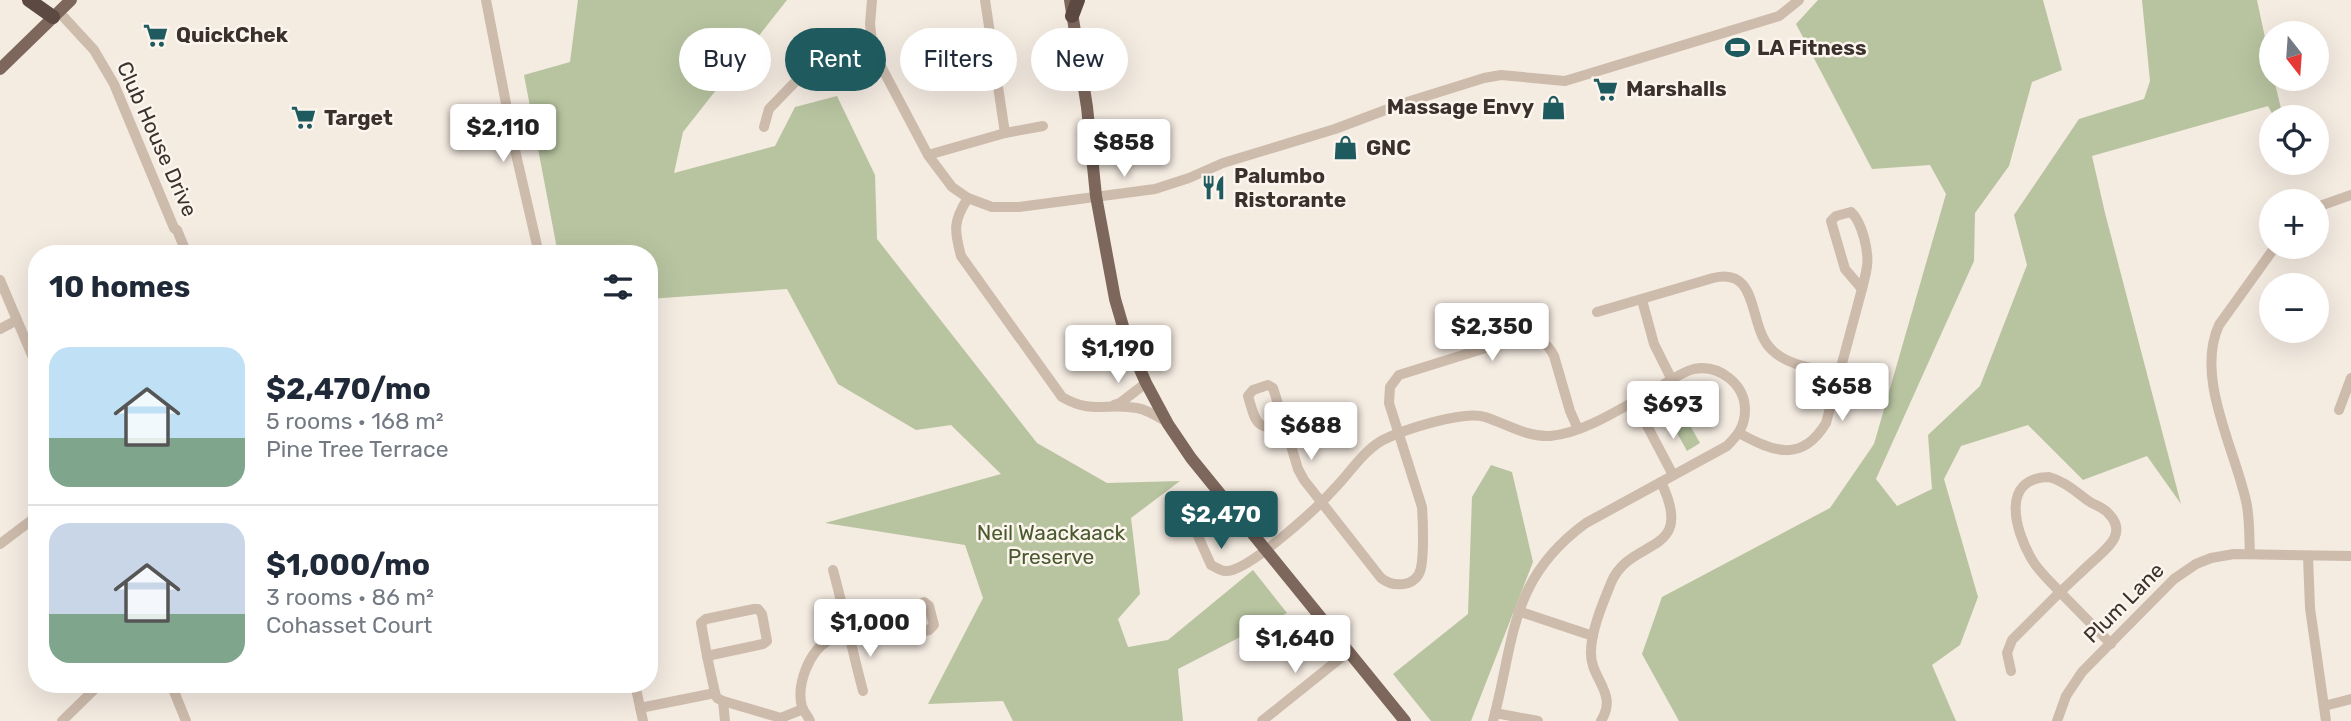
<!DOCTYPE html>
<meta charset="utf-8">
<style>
:root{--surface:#fff;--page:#f6f6f7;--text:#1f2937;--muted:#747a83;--line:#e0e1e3;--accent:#1f5a5e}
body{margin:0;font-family:Rubik,sans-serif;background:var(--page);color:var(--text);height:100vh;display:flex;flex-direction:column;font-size:26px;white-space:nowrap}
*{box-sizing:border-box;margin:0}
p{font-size:23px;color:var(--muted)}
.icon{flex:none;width:38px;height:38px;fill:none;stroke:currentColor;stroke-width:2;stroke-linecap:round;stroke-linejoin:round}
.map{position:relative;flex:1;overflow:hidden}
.sheet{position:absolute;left:28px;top:245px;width:630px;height:448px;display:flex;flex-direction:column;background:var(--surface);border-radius:28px;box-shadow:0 7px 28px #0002}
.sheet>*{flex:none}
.guide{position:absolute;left:679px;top:28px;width:665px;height:63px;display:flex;gap:14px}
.needle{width:46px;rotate:163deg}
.fabs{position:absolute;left:2259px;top:21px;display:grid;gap:14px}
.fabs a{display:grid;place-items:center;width:70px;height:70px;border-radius:50%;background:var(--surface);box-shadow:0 7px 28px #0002;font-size:35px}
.price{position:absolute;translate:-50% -60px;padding:0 16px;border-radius:7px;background:#fff;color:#222;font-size:23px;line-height:46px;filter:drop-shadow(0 2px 4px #0008)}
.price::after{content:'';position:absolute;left:50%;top:42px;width:21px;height:16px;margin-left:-10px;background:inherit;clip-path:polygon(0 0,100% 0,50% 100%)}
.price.current{background:var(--accent);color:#fff}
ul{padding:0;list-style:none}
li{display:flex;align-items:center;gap:21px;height:175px;padding:0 21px}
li+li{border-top:2px solid var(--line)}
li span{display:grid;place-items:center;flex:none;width:196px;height:140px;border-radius:21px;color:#555}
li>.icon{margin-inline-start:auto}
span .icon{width:84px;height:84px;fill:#fffc;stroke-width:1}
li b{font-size:30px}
h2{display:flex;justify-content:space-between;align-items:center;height:84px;padding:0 21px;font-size:30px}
.pill{padding:0 24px;border-radius:32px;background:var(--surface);box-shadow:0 7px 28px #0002;font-size:24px;line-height:63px}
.pill.current{background:var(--accent);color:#fff}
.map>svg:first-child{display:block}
.green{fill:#b8c4a0}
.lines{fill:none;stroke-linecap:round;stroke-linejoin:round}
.minor{stroke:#cdbbac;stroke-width:10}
.major{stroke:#7d675c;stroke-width:12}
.highway{stroke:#5c4a42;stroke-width:14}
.labels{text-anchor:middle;stroke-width:5;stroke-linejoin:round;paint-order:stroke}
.poi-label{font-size:21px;font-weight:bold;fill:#3b302b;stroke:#fbf5ee;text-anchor:start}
.street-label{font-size:21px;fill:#3b302b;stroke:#fbf5ee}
.park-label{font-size:21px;fill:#4a5a2e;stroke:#fbf5ee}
</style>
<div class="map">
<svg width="2351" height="721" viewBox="0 0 2351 721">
<rect width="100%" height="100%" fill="#f4ebe1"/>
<!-- green -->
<g class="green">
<path d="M578 0H787L683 132 674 173 775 146 795 107 837 96 875 175 877 239 1037 443 1107 483 1180 481 1131 518 1140 594 1118 619 1128 647 1168 640 1253 570 1287 613 1178 669 1183 721H1013L1003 701 928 704 983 598 965 545 825 523 1001 474 951 425 916 430 838 384 787 289 649 299V254H558L524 75 570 62Z"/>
<path d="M1818 0H2043L2062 70 2032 82 2009 166 1975 213 1974 261 1876 479 1897 506 1932 489 1928 435 1980 386 2027 265 2014 215 2079 119 2144 99 2150 81 2142 0H2257L2271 66 2272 79H2274L2283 117H2274L2268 106 2092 156 2105 213 2181 504 2147 456 2083 480 2028 425 1961 446 1944 479 1978 597 1960 645 1932 665 1956 721H1679L1642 654 1662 597 1830 508 1874 444 1946 194 1930 165 1872 169 1796 24Z"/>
<path d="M1678 387 1687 404 1655 422 1646 405Z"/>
<path d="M1684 415 1700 443 1687 451 1671 422Z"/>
<path d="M1491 465 1512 472 1533 562 1471 721H1431L1393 674 1468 614 1472 497Z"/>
</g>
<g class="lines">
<!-- minor -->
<g class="minor">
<path d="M486 0 515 150 539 254"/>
<path d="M872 0 870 24 873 51 928 155 952 187 968 198 992 207H1019L1155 189 1189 178 1223 163 1335 129 1404 103 1484 78 1501 75 1565 81 1779 16 1799 0"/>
<path d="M985 0 1005 133"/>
<path d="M59 12 94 50 114 84 174 228 177 230 187 254"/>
<path d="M764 127 769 109 799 78 873 51"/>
<path d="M928 155 1005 133 1043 126"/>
<path d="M968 198C953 221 954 230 961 256L1062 397C1093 415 1106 402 1137 408 1148 410 1157 416 1167 422"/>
<path d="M2317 207 2351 195"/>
<path d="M1851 212C1862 222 1869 251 1867 266 1866 274 1864 281 1862 289L1845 269 1831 221 1836 216Z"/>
<path d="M0 280 37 367"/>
<path d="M1642 300 1654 344 1672 380"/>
<path d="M1597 312 1713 278C1761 266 1747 327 1772 350 1788 366 1817 369 1839 374"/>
<path d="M0 329 17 320"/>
<path d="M1268 385 1273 388 1286 429C1255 429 1256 423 1248 396L1253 390Z"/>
<path d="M1114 405 1120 403 1146 383"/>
<path d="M2339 410 2351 378"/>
<path d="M1644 420 1673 475"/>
<path d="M1286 429 1298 469 1304 480 1381 578C1394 588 1417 587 1421 568 1424 554 1423 521 1422 507L1389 403 1390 387 1399 375 1521 337C1537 335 1547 342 1554 356L1570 411 1578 429"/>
<path d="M1739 433C1773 452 1802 463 1826 423L1862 289"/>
<path d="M2049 477C2065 481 2077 493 2090 502 2097 506 2104 508 2109 514 2128 534 2106 549 2092 562 2081 572 2071 582 2060 592 2050 581 2038 571 2031 558 2015 530 2000 478 2049 477Z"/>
<path d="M1189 516 1211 565C1215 567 1221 571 1225 571 1247 573 1318 507 1334 489 1349 474 1364 450 1383 440 1403 430 1463 410 1485 417 1507 424 1526 437 1550 436 1587 433 1629 403 1661 386 1671 380 1682 372 1694 369 1719 364 1745 384 1745 410 1745 426 1738 435 1727 446L1586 523C1509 579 1515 639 1493 721"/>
<path d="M0 544 37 516"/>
<path d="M2250 554C2249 536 2250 518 2246 501 2234 447 2195 377 2219 325L2275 247"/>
<path d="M2308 556 2310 608 2326 721"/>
<path d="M833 570C844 610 852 650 863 691"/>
<path d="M924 602 929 606 934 625 929 630 914 633 909 630 903 619 905 610Z"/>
<path d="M754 609H758L762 614 767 641 763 644 707 656 701 623 706 619Z"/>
<path d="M1518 611 1593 636"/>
<path d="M707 656 715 693"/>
<path d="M2011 671 2007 653 2012 640 2060 592 2111 644"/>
<path d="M171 684 186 721"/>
<path d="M635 684 643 721"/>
<path d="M715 693 717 698 723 701 781 718 803 709"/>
<path d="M723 701 725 721"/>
<path d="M2324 706 2351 699"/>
<path d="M640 708 715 693"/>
<path d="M1495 713 1538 721"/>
<path d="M62 721 100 684"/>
<path d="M810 721C808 716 804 712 802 707 796 685 809 651 829 640 846 631 884 622 903 619"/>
<path d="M1262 721 1348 652"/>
<path d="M1601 721C1619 692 1589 679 1591 650 1592 628 1603 603 1611 583 1630 536 1697 557 1661 482"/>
<path d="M2057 721 2066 696 2082 672 2174 579 2196 564 2211 558 2234 554 2351 556"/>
</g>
<!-- major -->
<g class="major">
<path d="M1070 0 1087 107 1096 196 1115 299 1127 340 1146 383 1168 424 1191 458 1405 721"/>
<path d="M0 69 71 0"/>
</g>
<!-- highway -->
<g class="highway">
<path d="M29 0 53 17"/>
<path d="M1072 16 1078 0"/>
</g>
</g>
<!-- icons -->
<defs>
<symbol id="supermarket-bare" viewBox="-9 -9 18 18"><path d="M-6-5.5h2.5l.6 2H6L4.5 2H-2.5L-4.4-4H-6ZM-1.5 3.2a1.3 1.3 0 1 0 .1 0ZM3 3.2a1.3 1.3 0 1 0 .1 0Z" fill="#1f5a5e" stroke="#fbf5ee" stroke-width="2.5" paint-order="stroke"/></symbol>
<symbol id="stadium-bare" viewBox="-9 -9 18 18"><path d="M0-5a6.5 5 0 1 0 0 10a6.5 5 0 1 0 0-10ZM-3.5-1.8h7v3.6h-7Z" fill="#1f5a5e" stroke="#fbf5ee" stroke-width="2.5" paint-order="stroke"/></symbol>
<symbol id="shop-bare" viewBox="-9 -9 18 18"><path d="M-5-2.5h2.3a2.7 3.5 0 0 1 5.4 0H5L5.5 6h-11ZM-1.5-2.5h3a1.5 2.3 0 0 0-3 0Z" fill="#1f5a5e" stroke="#fbf5ee" stroke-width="2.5" paint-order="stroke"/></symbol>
<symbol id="restaurant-bare" viewBox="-9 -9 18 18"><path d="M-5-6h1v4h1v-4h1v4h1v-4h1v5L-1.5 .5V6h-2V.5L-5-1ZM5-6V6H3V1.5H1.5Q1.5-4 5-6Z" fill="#1f5a5e" stroke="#fbf5ee" stroke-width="2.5" paint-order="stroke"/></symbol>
</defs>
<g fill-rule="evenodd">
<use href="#supermarket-bare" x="138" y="18" width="35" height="35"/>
<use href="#stadium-bare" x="1720" y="30" width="35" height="35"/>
<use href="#supermarket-bare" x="1588" y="72" width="35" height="35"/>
<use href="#shop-bare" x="1536" y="90" width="35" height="35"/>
<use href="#supermarket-bare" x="286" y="100" width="35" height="35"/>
<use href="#shop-bare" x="1328" y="130" width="35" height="35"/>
<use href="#restaurant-bare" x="1196" y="170" width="35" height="35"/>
</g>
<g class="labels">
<!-- poi labels -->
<g class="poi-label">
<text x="176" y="42">QuickChek</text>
<text x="1757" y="55">LA Fitness</text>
<text x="1626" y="96">Marshalls</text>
<text x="1534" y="114" text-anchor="end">Massage Envy</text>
<text x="324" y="125">Target</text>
<text x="1366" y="155">GNC</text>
<text x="1234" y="183">Palumbo<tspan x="1234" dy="24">Ristorante</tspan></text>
</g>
<!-- street labels -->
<g class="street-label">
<text transform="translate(157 139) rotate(66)" y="7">Club House Drive</text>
<text transform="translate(2124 603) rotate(-45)" y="7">Plum Lane</text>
</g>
<!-- park labels -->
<g class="park-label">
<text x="1051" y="540">Neil Waackaack<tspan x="1051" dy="24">Preserve</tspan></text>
</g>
</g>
</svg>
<div class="fabs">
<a><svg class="needle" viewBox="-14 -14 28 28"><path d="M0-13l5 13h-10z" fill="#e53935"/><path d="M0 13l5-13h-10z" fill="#747a83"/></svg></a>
<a><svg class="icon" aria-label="locate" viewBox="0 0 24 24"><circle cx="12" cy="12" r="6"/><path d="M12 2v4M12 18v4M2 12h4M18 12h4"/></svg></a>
<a>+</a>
<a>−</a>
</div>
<b class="price" style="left:503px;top:164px">$2,110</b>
<b class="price" style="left:1124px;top:179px">$858</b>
<b class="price" style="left:1492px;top:363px">$2,350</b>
<b class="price" style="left:1118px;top:385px">$1,190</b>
<b class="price" style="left:1842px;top:423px">$658</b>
<b class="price" style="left:1673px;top:441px">$693</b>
<b class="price" style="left:1311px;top:462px">$688</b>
<b class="price current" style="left:1221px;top:551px">$2,470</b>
<b class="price" style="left:870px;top:659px">$1,000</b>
<b class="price" style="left:1295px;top:675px">$1,640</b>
<div class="guide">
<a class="pill">Buy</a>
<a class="pill current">Rent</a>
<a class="pill">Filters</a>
<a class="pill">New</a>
</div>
<section class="sheet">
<h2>10 homes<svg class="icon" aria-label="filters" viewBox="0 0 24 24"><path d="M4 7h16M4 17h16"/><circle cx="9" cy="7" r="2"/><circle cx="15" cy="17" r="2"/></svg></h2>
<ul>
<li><span style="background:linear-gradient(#bfe0f5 65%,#7fa58c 0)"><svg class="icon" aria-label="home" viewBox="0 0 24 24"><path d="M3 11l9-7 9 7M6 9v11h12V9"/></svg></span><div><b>$2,470/mo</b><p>5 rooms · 168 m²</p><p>Pine Tree Terrace</p></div></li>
<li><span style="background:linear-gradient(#c9d6e8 65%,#7fa58c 0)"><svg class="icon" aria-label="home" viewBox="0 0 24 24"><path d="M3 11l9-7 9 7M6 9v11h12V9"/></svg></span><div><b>$1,000/mo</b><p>3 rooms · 86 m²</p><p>Cohasset Court</p></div></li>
</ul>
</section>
</div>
